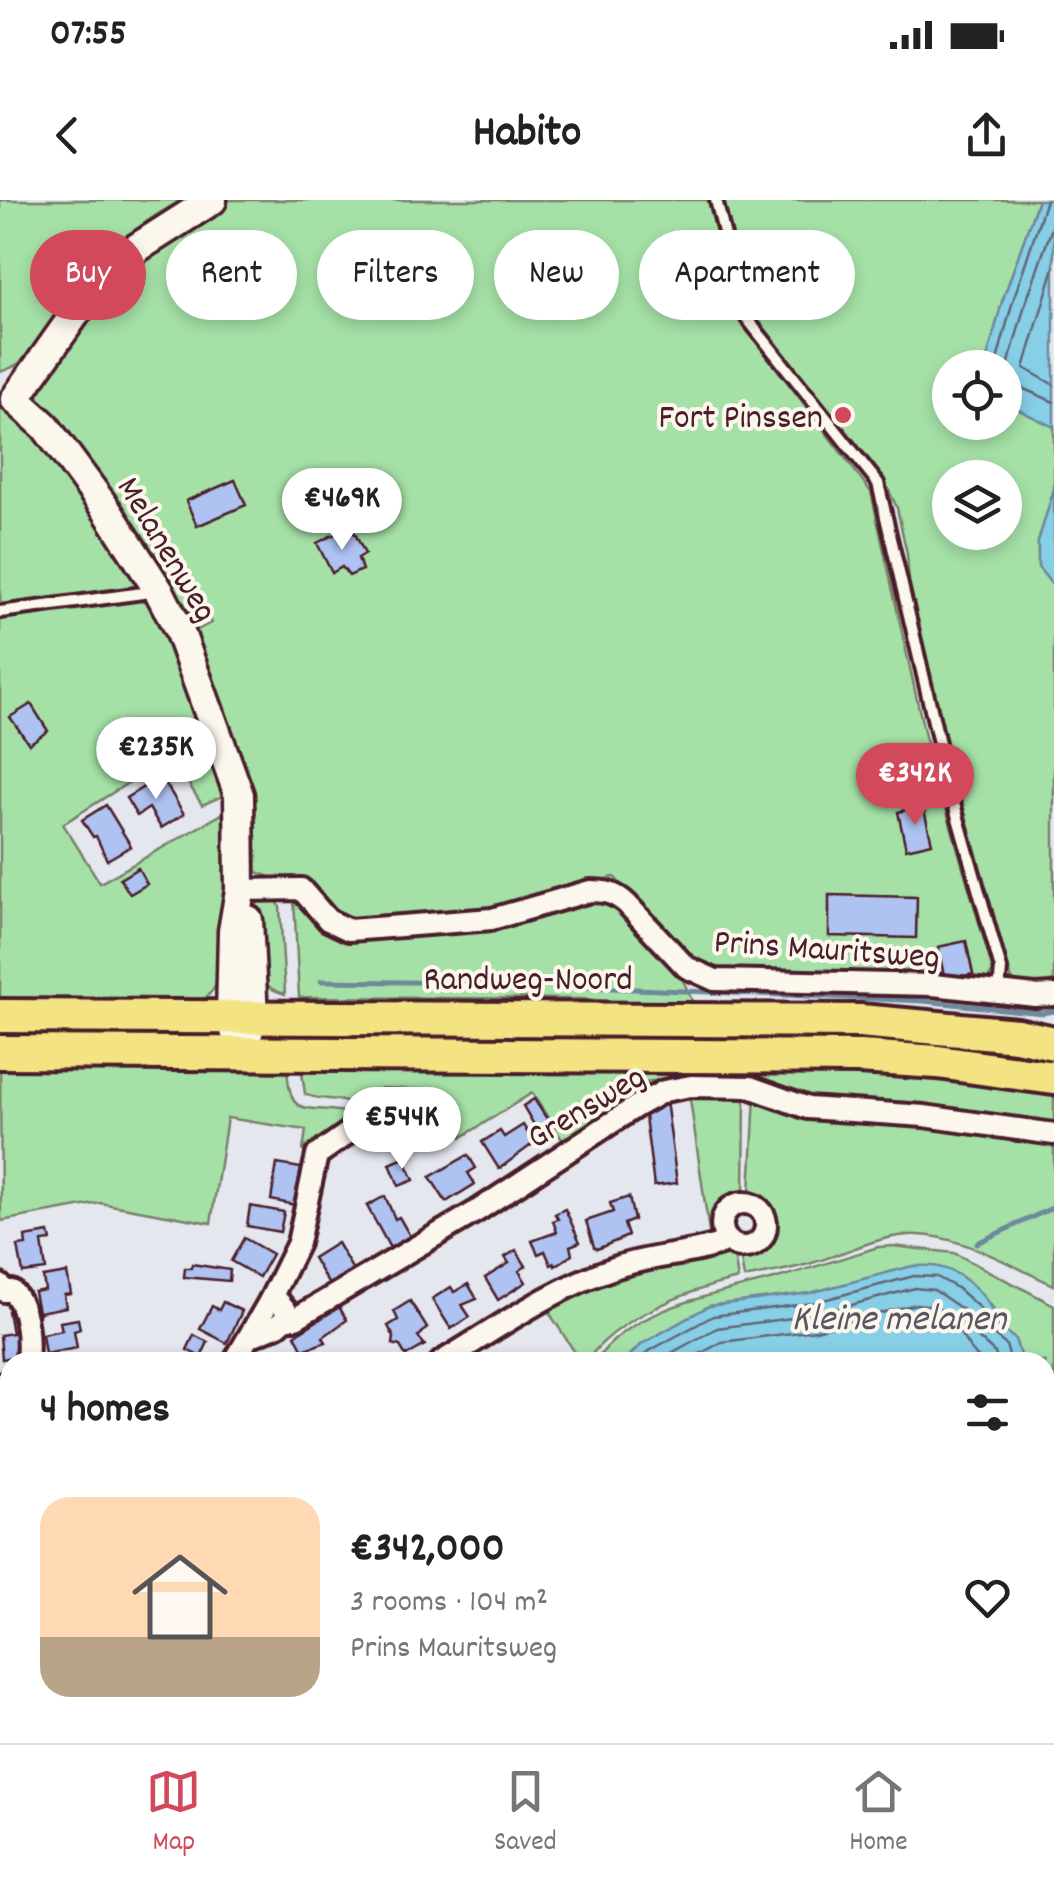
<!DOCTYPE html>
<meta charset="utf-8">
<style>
:root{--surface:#fff;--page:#f2f2f2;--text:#222;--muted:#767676;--line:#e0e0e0;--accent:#d1495b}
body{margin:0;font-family:Dekko,sans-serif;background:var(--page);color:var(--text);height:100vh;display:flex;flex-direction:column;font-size:38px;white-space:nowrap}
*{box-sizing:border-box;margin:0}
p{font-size:32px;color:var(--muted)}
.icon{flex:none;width:55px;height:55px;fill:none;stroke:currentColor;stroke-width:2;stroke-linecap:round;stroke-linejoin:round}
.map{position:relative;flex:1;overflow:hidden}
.side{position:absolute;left:0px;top:1152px;width:1055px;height:392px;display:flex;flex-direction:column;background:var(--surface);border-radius:30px 30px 0 0;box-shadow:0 5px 15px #0003}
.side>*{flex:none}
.top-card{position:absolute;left:30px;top:30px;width:995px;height:90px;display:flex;gap:20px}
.buttons{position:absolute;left:932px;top:150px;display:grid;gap:20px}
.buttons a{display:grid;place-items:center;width:90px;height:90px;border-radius:50%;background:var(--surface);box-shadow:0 5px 15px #0003;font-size:50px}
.price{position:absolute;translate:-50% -85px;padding:0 22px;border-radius:35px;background:#fff;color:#222;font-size:32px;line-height:65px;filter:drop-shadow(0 2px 5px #0008)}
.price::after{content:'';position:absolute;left:50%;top:60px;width:30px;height:22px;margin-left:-15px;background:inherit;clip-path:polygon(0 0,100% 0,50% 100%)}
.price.selected{background:var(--accent);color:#fff}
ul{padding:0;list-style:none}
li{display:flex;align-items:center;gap:30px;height:250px;padding:0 40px}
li+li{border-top:2px solid var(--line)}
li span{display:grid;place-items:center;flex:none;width:280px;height:200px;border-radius:30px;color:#555}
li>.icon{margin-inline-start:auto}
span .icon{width:120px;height:120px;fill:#fffc;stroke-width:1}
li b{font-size:42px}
h2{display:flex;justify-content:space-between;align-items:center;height:120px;padding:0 40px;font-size:42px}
.chip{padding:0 35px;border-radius:45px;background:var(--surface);box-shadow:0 5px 15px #0003;font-size:35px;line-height:90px}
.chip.selected{background:var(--accent);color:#fff}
.status{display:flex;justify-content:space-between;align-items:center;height:70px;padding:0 50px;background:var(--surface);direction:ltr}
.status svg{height:28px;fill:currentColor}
header{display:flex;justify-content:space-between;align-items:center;height:130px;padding:0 40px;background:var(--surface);font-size:45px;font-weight:800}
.menu{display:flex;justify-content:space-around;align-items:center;height:140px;border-top:2px solid var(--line);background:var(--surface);font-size:28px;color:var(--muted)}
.menu a{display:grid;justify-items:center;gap:5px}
.menu .selected{color:var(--accent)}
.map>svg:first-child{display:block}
.green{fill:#a5e1a7;stroke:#788069;stroke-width:2.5;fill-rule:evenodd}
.water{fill:#86cfe7;stroke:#6e899c;stroke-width:2.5}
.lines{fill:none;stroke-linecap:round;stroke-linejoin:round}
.shore{stroke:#626576;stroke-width:2.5}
.stream{stroke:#6e899c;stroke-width:5}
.building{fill:#afc3f2;stroke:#4a1f2b;stroke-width:2.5}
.lane-casing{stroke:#4a1f2b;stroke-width:18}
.street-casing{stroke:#4a1f2b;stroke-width:28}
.secondary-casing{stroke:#4a1f2b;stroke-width:35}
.primary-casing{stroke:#4a1f2b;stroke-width:40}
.lane{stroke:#fbf7ec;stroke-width:10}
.street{stroke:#fbf7ec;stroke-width:20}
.secondary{stroke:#fbf7ec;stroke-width:28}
.primary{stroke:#f4e382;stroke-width:32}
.poi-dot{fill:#d1495b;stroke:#fbf7ec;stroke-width:4}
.labels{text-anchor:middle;stroke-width:8;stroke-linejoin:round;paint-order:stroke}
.poi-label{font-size:35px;fill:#4a1f2b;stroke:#fbf7ec;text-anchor:end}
.street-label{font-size:35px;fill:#4a1f2b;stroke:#fbf7ec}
.water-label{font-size:38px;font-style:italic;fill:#5c5463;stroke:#fbf7ec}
</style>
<div class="status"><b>07:55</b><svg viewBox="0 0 49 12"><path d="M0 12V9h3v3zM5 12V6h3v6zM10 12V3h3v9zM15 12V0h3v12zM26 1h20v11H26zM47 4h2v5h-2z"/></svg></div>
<header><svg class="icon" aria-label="back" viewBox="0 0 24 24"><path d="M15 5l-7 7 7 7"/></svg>Habito<svg class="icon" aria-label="share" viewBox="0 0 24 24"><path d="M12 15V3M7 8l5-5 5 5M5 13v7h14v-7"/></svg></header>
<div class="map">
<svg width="1054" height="1543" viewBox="0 0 1054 1543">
<rect width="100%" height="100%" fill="#e4e7ee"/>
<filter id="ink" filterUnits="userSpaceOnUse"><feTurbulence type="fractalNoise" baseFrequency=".01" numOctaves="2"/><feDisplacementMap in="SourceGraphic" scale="20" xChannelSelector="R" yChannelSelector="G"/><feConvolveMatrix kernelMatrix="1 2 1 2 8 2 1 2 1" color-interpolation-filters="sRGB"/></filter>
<g filter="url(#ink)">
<!-- green -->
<g class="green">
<path d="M0 0H182C146 19 117 41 91 71 61 104 46 159 0 172Z"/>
<path d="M223 0H709L741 121 871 292 925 536 993 771 985 783 719 772 690 758 614 677 460 715 360 725 340 720 300 682 275 679 257 672 255 607 225 516 191 433 211 423 202 406 181 415 39 205 38 192 123 68Z"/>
<path d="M722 0H1038L1002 102 985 167 950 168V222H1005V203L1054 227V289L1038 342V367L1054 387V781L1035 785 1013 784 912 422 907 354 897 308 883 278 750 113ZM950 278H1005V332H950Z"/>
<path d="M0 201 21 212 146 382 141 389 0 408Z"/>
<path d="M144 398 156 401 225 595 202 605 171 556 63 624 100 683 224 613C224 657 231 735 220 775 217 786 211 794 202 801L0 803V418Z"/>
<path d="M591 697 610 701 678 769 695 807 580 799 299 797 294 699H299L334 732Z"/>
<path d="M259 699H276L280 707 285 794C276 791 269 789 264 781 256 767 252 714 259 699Z"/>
<path d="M302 827 860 830 1054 853V868L301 842Z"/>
<path d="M0 864H287C289 921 303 904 345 912L350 923 314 955 303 951 306 930 227 918 211 1023 100 1003 1 1021Z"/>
<path d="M301 865 896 869 1054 889V928L824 905 706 880 703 875 645 882 651 887 565 944 532 893 462 937 434 890 381 888 379 915 361 916C348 892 325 904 305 894Z"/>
<path d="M689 892 745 893 744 993C722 996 714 1010 714 1032H709Z"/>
<path d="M755 894 1054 939V1085C1011 1066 957 1032 908 1035 875 1037 844 1054 812 1063 790 1070 766 1073 744 1078L740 1053 759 1049 773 1031C774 1014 768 999 750 993Z"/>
<path d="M893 1046 954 1053 1054 1105V1204H1045V1162H1022L1015 1139 996 1125 994 1109 963 1080 913 1066 810 1093 709 1106 642 1144 623 1162H595C631 1107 715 1095 774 1079 809 1069 843 1058 878 1047Z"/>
<path d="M734 1055 738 1079C687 1090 615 1119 586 1162H581L545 1106 628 1071 702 1057Z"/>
<path d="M350 1535H562L551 1543H349Z"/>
<path d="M597 1535H730V1543H591Z"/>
<path d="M856 1535H1031L1016 1543H860Z"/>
</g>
<!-- water -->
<g class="water">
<path d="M1038 0H1054V227L1005 203V168L985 167 1002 102Z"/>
<path d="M1054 289V387L1038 367V342Z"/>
<path d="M913 1066C921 1066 931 1065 939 1067 965 1073 993 1099 996 1125L1015 1139 1022 1162H623L642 1144 709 1106 810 1093Z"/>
<path d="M1045 1204H1054V1430L1045 1434Z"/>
<path d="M730 1535H856L860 1543H730Z"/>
</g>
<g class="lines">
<!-- shore -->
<g class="shore">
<path d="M1054 22 1024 108 1005 177 1008 182 1054 202"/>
<path d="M1054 67 1024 168 1054 185"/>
<path d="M995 168 1012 104 1046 0"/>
<path d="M638 1162 649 1151 713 1116 812 1103 914 1076 937 1077 957 1088 984 1112 987 1130 1006 1145 1011 1162"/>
<path d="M655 1162 717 1128 814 1115 915 1088 934 1090 968 1113 976 1136 995 1153 998 1162"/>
<path d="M685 1162 722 1142 816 1130 916 1104C960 1105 954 1139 983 1162"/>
</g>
<!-- stream -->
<g class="stream">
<path d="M321 781 489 783 923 801 1042 813 1054 811"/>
<path d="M977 1043 1054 1007"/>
</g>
</g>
<!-- building -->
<g class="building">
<path d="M306 274 315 292 296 302 287 285Z"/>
<path d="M235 280 246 305 197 326 186 301Z"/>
<path d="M341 331 344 337 354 332 365 354 358 358 362 370 349 376 342 367 332 373 317 343Z"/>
<path d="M31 504 48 531 29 544 10 517Z"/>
<path d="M161 576 184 614 161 628 149 608 137 616 126 598Z"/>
<path d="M106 605 131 646 107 660 96 636 93 637 82 620Z"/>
<path d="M923 606 932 643 906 649 898 612Z"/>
<path d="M138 668 147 684 130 694 120 679Z"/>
<path d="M829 695 917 697 916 738 829 736Z"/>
<path d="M966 741 973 774 945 780 938 747Z"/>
<path d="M534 899 549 922 537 930 523 906Z"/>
<path d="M666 900 677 983 654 986 644 909Z"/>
<path d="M523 925 534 943 499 969 482 942 500 931 504 937Z"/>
<path d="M468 955 476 968 468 973 475 984 446 1002 430 977Z"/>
<path d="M404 958 414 980 399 986 390 964Z"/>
<path d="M277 964 301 968 295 1005 271 1000Z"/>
<path d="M385 996 395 1019 399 1017 410 1036 390 1048 367 1006Z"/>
<path d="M629 997 634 1020 624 1024 628 1036 597 1049 594 1047 586 1021 613 1012 610 1003Z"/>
<path d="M250 1006 284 1012 280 1032 247 1026Z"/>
<path d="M565 1009 580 1042 570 1046 572 1055 555 1066 554 1063 551 1065 545 1051 538 1054 532 1041 557 1032 553 1021 558 1019 555 1014Z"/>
<path d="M49 1033 51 1041 42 1042 46 1070 23 1073 18 1046 26 1045 25 1037Z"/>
<path d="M244 1038 272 1054 259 1077 231 1061Z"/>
<path d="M337 1043 353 1070 329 1085 313 1058Z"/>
<path d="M516 1050 526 1066 519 1071 526 1082 498 1100 485 1078 509 1063 505 1057Z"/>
<path d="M192 1064 230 1070 229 1081 184 1077 185 1068H191Z"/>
<path d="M67 1073 71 1094 64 1095 66 1107 39 1112V1117L34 1092 45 1090 43 1077Z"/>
<path d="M468 1084 477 1099 462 1105 470 1117 451 1129 432 1099 451 1087 454 1092Z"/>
<path d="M410 1101 427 1128 418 1137 425 1145 406 1156 400 1146 393 1144 394 1137 388 1126 398 1120 394 1111Z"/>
<path d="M223 1102 242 1111 227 1143 200 1129 212 1106 219 1110Z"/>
<path d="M339 1107 347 1120 323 1137 326 1142 303 1150 295 1135Z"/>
<path d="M18 1110 24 1146 16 1147 18 1160 9 1162 8 1158 2 1159 0 1135 12 1133 8 1111Z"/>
<path d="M78 1119 80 1129 74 1131 77 1148 45 1154 42 1134 62 1130 60 1122Z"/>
<path d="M194 1135 208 1142 201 1157 187 1150Z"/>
</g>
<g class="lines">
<defs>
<g id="lane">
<path d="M716 0 745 116 878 283 950 590 1001 769 999 792"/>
<path d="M0 412 158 391"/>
</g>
<g id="street">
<path d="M240 690 301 689 328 720 349 730 492 719 590 691C606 691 615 693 627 704L686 767 715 780 933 785 1035 796 1054 795"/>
<circle cx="744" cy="1025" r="22"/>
<path d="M0 1085 5 1091H12C28 1107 29 1141 27 1162"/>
<path d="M286 1118V1110L279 1102 270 1100 298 1043 317 955 348 933 354 925"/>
<path d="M249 1137 278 1125 286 1118H296L477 1011 637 906 664 891 691 886 750 887 808 908 924 916 1054 934"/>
<path d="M234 1162 270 1100"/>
<path d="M441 1162C498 1128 553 1088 617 1067 653 1055 693 1055 729 1041"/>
<path d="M0 1184 10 1182"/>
<path d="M0 1455 10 1459"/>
<path d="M20 1535 21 1543"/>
<path d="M90 1543 96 1535"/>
<path d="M192 1543 198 1535"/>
</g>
<g id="secondary">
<path d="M212 0 115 62 92 90 15 199 45 226 106 309 159 391 179 430 239 595 240 690 233 731 231 817 237 837"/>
<path d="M247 836 253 817 248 720"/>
</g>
<g id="primary">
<path d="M0 816 860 821 1017 835 1054 843"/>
<path d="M0 852 859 857 938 862 1054 878"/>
</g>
</defs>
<!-- lane casing -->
<use href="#lane" class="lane-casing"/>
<!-- street casing -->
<use href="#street" class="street-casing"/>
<!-- secondary casing -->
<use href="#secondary" class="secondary-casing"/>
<!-- primary casing -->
<use href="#primary" class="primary-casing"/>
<!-- lane -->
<use href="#lane" class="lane"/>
<!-- street -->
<use href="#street" class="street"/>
<!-- secondary -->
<use href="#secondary" class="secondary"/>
<!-- primary -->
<use href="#primary" class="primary"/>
</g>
</g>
<!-- markers -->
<circle class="poi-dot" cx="843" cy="215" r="10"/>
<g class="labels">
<!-- poi labels -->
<g class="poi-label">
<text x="823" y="227">Fort Pinssen</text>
</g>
<!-- street labels -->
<g class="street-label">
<text transform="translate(169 348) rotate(59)" y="12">Melanenweg</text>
<text transform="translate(827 747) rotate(4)" y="12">Prins Mauritsweg</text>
<text x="528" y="789">Randweg-Noord</text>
<text transform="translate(585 905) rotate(-31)" y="12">Grensweg</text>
</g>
<!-- water labels -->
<g class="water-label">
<text x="899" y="1129">Kleine melanen</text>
</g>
</g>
</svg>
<div class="buttons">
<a><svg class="icon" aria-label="locate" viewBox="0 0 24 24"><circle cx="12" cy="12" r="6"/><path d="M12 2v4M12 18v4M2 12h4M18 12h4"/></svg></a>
<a><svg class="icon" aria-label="layers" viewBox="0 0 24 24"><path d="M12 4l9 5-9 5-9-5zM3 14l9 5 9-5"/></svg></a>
</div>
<b class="price" style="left:342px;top:353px">€469K</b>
<b class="price" style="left:156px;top:602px">€235K</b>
<b class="price selected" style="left:915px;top:628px">€342K</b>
<b class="price" style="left:402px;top:972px">€544K</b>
<div class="top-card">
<a class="chip selected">Buy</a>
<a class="chip">Rent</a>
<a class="chip">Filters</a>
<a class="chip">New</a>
<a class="chip">Apartment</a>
</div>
<section class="side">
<h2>4 homes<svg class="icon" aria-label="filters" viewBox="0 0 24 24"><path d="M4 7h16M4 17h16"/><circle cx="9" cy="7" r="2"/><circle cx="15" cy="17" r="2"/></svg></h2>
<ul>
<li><span style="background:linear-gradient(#ffd9b3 70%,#b9a48a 0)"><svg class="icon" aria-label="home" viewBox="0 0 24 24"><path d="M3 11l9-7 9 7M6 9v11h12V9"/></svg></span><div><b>€342,000</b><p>3 rooms · 104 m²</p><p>Prins Mauritsweg</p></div><svg class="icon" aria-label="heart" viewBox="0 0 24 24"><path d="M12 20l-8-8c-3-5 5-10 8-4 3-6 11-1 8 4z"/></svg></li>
</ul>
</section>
</div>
<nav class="menu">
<a class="selected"><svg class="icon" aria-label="map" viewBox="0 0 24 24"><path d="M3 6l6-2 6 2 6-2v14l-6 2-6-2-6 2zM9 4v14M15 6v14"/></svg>Map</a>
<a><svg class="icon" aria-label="saved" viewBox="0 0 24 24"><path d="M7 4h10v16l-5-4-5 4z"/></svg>Saved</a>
<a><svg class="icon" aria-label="home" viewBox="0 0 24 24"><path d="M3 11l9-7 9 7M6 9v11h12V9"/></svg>Home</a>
</nav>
